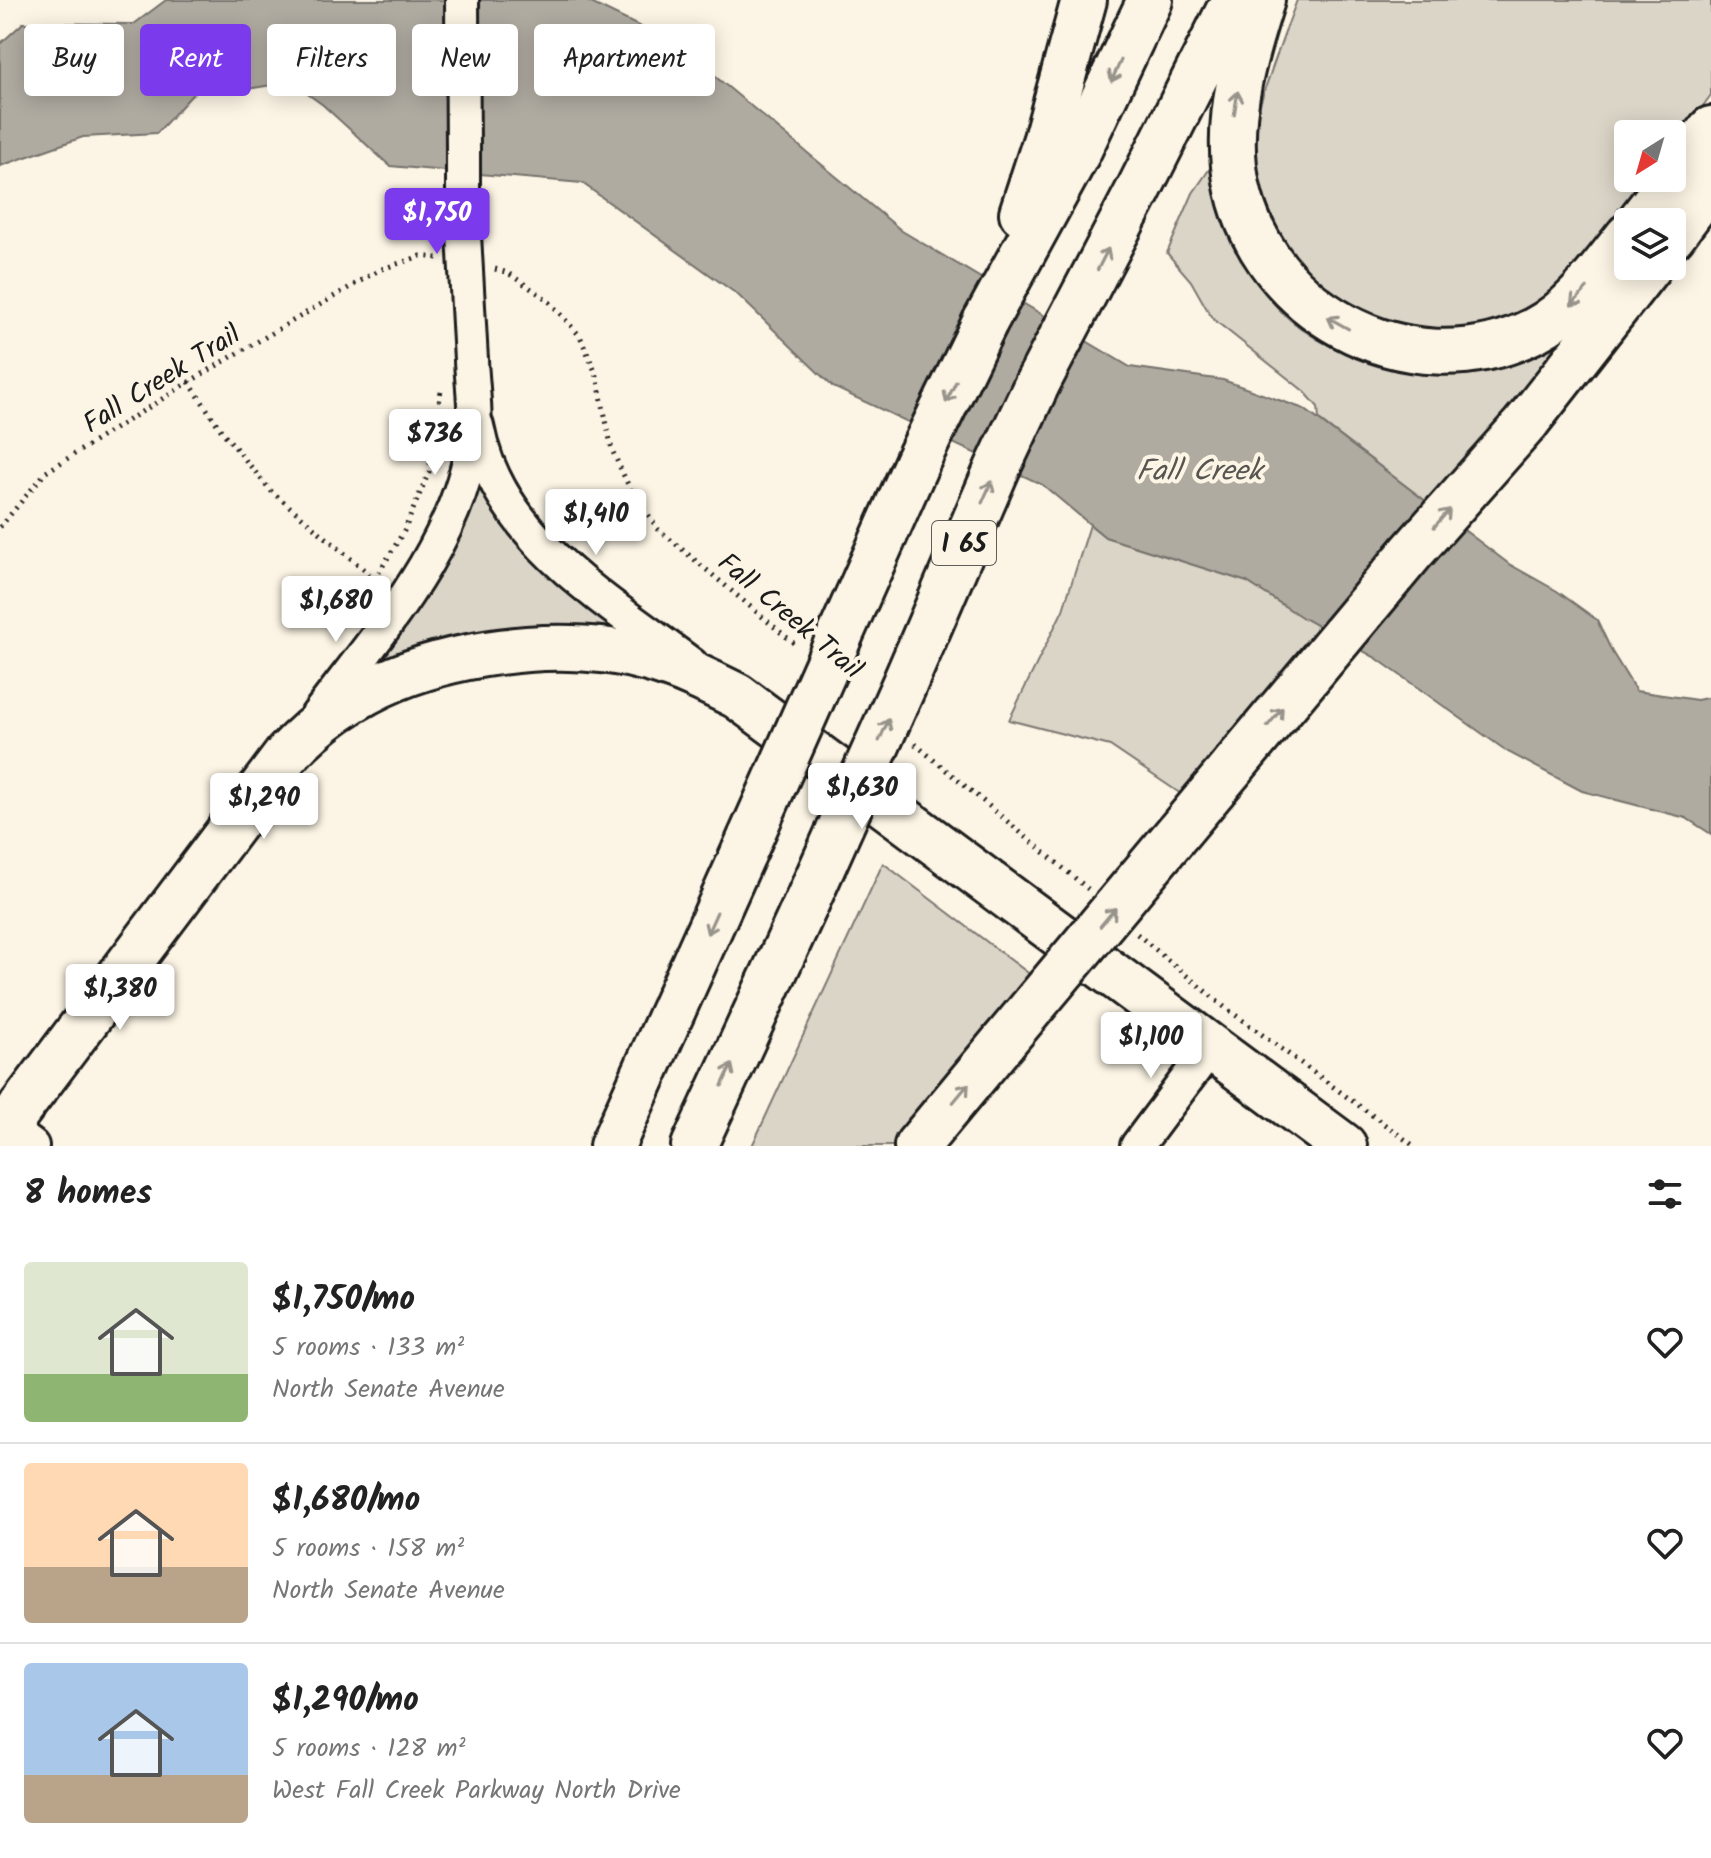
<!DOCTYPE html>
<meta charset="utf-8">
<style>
:root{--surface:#fff;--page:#f6f6f6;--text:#222;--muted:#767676;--line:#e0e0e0;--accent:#7c3aed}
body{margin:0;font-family:Kalam,sans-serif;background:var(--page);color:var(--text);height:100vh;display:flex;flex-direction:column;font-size:30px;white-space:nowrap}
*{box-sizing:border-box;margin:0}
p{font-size:26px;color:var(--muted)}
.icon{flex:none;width:44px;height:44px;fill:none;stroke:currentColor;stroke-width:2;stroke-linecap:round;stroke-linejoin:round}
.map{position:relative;height:1146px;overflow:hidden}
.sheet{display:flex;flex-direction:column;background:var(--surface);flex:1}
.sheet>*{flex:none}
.top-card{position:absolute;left:24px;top:24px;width:800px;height:72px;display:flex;gap:16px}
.needle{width:52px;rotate:217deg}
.buttons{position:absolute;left:1614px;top:120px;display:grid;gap:16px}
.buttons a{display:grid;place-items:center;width:72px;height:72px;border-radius:8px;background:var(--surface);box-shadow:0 4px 20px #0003;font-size:40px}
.price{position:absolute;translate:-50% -68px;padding:0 18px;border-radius:8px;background:#fff;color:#222;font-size:26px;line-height:52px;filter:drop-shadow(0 2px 4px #0008)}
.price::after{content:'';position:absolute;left:50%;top:48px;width:24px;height:18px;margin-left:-12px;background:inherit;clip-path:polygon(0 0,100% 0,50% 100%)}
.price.active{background:var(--accent);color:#fff}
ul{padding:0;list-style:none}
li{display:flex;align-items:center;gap:24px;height:200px;padding:0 24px}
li+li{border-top:2px solid var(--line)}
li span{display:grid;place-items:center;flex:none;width:224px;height:160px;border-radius:8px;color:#555}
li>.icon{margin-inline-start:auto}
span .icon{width:96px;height:96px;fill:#fffc;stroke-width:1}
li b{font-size:34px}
h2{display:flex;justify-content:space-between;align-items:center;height:96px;padding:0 24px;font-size:34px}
.pill{padding:0 28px;border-radius:8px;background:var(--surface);box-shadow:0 4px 20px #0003;font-size:28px;line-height:72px}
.pill.active{background:var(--accent);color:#fff}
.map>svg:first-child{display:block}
.green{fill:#dbd5c8;stroke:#7c7872;stroke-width:2}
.water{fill:#b0aba1;stroke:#75726c;stroke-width:2}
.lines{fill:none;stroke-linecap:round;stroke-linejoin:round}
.minor-casing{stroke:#1c1c1c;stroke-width:38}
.secondary-casing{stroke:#1c1c1c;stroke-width:50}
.motorway-casing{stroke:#1c1c1c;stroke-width:50}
.path{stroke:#1c1c1c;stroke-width:5;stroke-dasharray:2 6;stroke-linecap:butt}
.minor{stroke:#fcf5e5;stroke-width:32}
.secondary{stroke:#fcf5e5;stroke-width:44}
.motorway{stroke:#fcf5e5;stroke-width:44}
.minor-bridge-casing{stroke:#1c1c1c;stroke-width:38;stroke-linecap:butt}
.motorway-bridge-casing{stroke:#1c1c1c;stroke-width:50;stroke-linecap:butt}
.minor-bridge{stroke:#fcf5e5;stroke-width:32}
.motorway-bridge{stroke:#fcf5e5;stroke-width:44}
.oneway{stroke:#97938b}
.labels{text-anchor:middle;stroke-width:8;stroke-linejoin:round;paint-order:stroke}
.shield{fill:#fcf5e5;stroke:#5f5d58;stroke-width:2}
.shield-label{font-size:26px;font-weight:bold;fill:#1c1c1c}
.street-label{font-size:28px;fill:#1c1c1c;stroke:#fcf5e5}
.water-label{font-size:30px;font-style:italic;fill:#575551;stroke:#fcf5e5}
</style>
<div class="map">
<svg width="1711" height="1146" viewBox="0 0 1711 1146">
<rect width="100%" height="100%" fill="#fcf5e5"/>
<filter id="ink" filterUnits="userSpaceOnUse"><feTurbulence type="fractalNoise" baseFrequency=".0125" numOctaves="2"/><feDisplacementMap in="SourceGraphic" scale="16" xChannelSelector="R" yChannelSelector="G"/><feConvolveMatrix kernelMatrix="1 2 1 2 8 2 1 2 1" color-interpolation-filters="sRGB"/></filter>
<g filter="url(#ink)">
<!-- green -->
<g class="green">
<path d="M1297 0H1711V95L1672 148V134H1628V178H1649C1620 216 1578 284 1537 306 1436 358 1317 322 1272 216 1260 189 1252 162 1254 133 1255 117 1261 101 1266 86 1276 57 1286 29 1297 0Z"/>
<path d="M1215 161C1224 188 1233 215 1243 242 1246 253 1249 267 1255 277 1301 360 1424 389 1510 364 1538 356 1562 341 1586 325L1437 510 1319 420 1318 407 1305 392 1212 318 1191 281 1167 253 1193 193Z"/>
<path d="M481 475 635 641 368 670C404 626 440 580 463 527 471 510 475 492 481 475Z"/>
<path d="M1090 525 1106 537 1247 581 1332 635 1190 800 1110 746 1009 720 1063 610Z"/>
<path d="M883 863 1040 982 900 1146H752Z"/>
</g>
<!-- water -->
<path class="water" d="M166 0H585L676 44 902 231 1130 367 1223 380 1304 409 1509 564 1557 591 1597 620 1612 652 1636 691 1697 700 1711 697V834L1686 818 1582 791 1508 752 1376 658 1303 618 1247 582 1105 537 1043 485 833 387 738 295 582 183 390 166 323 105 291 82 247 89 201 85 157 133 83 137 0 166V44L23 23 134 24Z"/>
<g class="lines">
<defs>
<g id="minor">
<path d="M462 0 463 150"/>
<path d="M477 426C497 538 609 602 692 665"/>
<path d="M316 717C378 634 458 545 473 439 477 414 472 385 471 360"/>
<path d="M7 1127 32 1146"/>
<path d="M1137 1146 1211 1047"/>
</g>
<path id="secondary" d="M0 1135 287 754C352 684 433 657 527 649 567 646 609 648 648 659 679 667 709 682 737 696L1344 1146"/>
<g id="motorway">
<path d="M1262 0C1245 53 1228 110 1234 166 1249 307 1408 395 1535 330 1575 309 1600 271 1628 236"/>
<path d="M1138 191 1234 0"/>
<path d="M1022 213 1046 139 1084 0"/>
<path d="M1639 222 1711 129"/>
<path d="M1672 236 1711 184"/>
<path d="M985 322 1078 152 1150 0"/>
<path d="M1526 423 1649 266"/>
<path d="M612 1146 744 852"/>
<path d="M694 1146 806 904"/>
<path d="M917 1146 1004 1041"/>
</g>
</defs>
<!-- minor casing -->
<use href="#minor" class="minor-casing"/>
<!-- secondary casing -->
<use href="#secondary" class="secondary-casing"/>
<!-- motorway casing -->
<use href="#motorway" class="motorway-casing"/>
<!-- path -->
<g class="path">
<path d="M495 269 508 273 548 300 580 336 597 376 612 450 630 489 658 529 797 646"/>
<path d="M189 382 221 430 270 490 375 579 404 531 429 472 441 390"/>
<path d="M0 527 46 472 189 382 379 270 421 256 438 258"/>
<path d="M915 744 1088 889"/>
<path d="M1137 934 1223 1006 1414 1146"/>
</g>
<!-- minor -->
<use href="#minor" class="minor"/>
<!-- secondary -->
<use href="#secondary" class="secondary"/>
<!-- motorway -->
<use href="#motorway" class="motorway"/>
<defs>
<path id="minor-bridge" d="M463 150V217L471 360"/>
<g id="motorway-bridge">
<path d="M744 852 918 460 985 322"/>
<path d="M806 904 904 685 997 469 1038 382 1138 191"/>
<path d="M1004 1041 1411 553 1526 423"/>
</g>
</defs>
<!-- minor-bridge casing -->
<use href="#minor-bridge" class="minor-bridge-casing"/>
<!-- motorway-bridge casing -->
<use href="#motorway-bridge" class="motorway-bridge-casing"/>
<!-- minor-bridge -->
<use href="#minor-bridge" class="minor-bridge"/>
<!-- motorway-bridge -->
<use href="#motorway-bridge" class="motorway-bridge"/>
</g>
<!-- one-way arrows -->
<defs><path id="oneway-shaft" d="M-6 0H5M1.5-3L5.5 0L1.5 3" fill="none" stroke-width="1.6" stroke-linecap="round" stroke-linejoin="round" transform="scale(2)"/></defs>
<g class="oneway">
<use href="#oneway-shaft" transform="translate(1116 71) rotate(115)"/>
<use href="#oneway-shaft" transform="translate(1236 103) rotate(-81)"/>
<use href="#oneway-shaft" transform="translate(1103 259) rotate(-63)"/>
<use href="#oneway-shaft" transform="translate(1579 297) rotate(133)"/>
<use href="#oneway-shaft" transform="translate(1338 323) rotate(-151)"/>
<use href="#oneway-shaft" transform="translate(951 392) rotate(116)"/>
<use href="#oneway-shaft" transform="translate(987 492) rotate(-66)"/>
<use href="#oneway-shaft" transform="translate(1442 518) rotate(-49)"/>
<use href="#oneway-shaft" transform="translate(1275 717) rotate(-50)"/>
<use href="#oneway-shaft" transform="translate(884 730) rotate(-66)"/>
<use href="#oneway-shaft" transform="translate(1108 917) rotate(-50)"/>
<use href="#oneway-shaft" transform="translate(712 923) rotate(114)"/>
<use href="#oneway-shaft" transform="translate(727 1075) rotate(-65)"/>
<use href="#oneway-shaft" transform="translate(961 1093) rotate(-50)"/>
</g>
</g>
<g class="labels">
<!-- shield labels -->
<rect class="shield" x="932" y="521" width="64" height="44" rx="6"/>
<g class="shield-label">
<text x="964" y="552">I 65</text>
</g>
<!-- street labels -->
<g class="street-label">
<text transform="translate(161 378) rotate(-32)" y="10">Fall Creek Trail</text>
<text transform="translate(791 615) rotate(40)" y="10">Fall Creek Trail</text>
</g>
<!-- water labels -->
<g class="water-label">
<text x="1199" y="480">Fall Creek</text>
</g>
</g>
</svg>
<div class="buttons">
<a><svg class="needle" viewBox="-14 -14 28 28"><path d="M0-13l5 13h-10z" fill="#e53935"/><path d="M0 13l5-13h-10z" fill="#767676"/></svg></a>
<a><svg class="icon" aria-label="layers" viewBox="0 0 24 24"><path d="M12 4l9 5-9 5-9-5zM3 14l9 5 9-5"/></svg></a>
</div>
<b class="price active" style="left:437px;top:256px">$1,750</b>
<b class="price" style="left:435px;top:477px">$736</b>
<b class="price" style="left:596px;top:557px">$1,410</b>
<b class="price" style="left:336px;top:644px">$1,680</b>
<b class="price" style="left:862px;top:831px">$1,630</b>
<b class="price" style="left:264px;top:841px">$1,290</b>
<b class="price" style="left:120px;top:1032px">$1,380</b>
<b class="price" style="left:1151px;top:1080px">$1,100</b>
<div class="top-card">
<a class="pill">Buy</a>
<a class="pill active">Rent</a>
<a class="pill">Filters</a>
<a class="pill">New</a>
<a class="pill">Apartment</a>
</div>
</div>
<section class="sheet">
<h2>8 homes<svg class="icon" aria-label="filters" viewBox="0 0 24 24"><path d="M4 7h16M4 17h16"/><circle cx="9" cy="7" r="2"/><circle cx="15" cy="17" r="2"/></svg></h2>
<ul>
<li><span style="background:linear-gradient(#dfe7d0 70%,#8fb573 0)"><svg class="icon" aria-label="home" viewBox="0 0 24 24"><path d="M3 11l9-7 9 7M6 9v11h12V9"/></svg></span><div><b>$1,750/mo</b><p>5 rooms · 133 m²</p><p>North Senate Avenue</p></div><svg class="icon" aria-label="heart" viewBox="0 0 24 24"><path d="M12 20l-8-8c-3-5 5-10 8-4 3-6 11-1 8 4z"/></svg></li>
<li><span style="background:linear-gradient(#ffd9b3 65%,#b9a48a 0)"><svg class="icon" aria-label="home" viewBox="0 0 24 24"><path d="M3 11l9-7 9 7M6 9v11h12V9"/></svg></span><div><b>$1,680/mo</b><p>5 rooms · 158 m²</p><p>North Senate Avenue</p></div><svg class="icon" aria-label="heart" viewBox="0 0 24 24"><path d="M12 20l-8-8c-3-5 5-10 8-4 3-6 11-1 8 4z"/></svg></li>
<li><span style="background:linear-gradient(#a9c7e8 70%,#b9a48a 0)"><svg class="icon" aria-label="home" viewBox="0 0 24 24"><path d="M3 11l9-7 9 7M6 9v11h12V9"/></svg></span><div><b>$1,290/mo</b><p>5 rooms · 128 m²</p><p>West Fall Creek Parkway North Drive</p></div><svg class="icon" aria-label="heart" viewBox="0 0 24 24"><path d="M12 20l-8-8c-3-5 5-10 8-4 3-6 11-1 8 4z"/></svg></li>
</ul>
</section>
